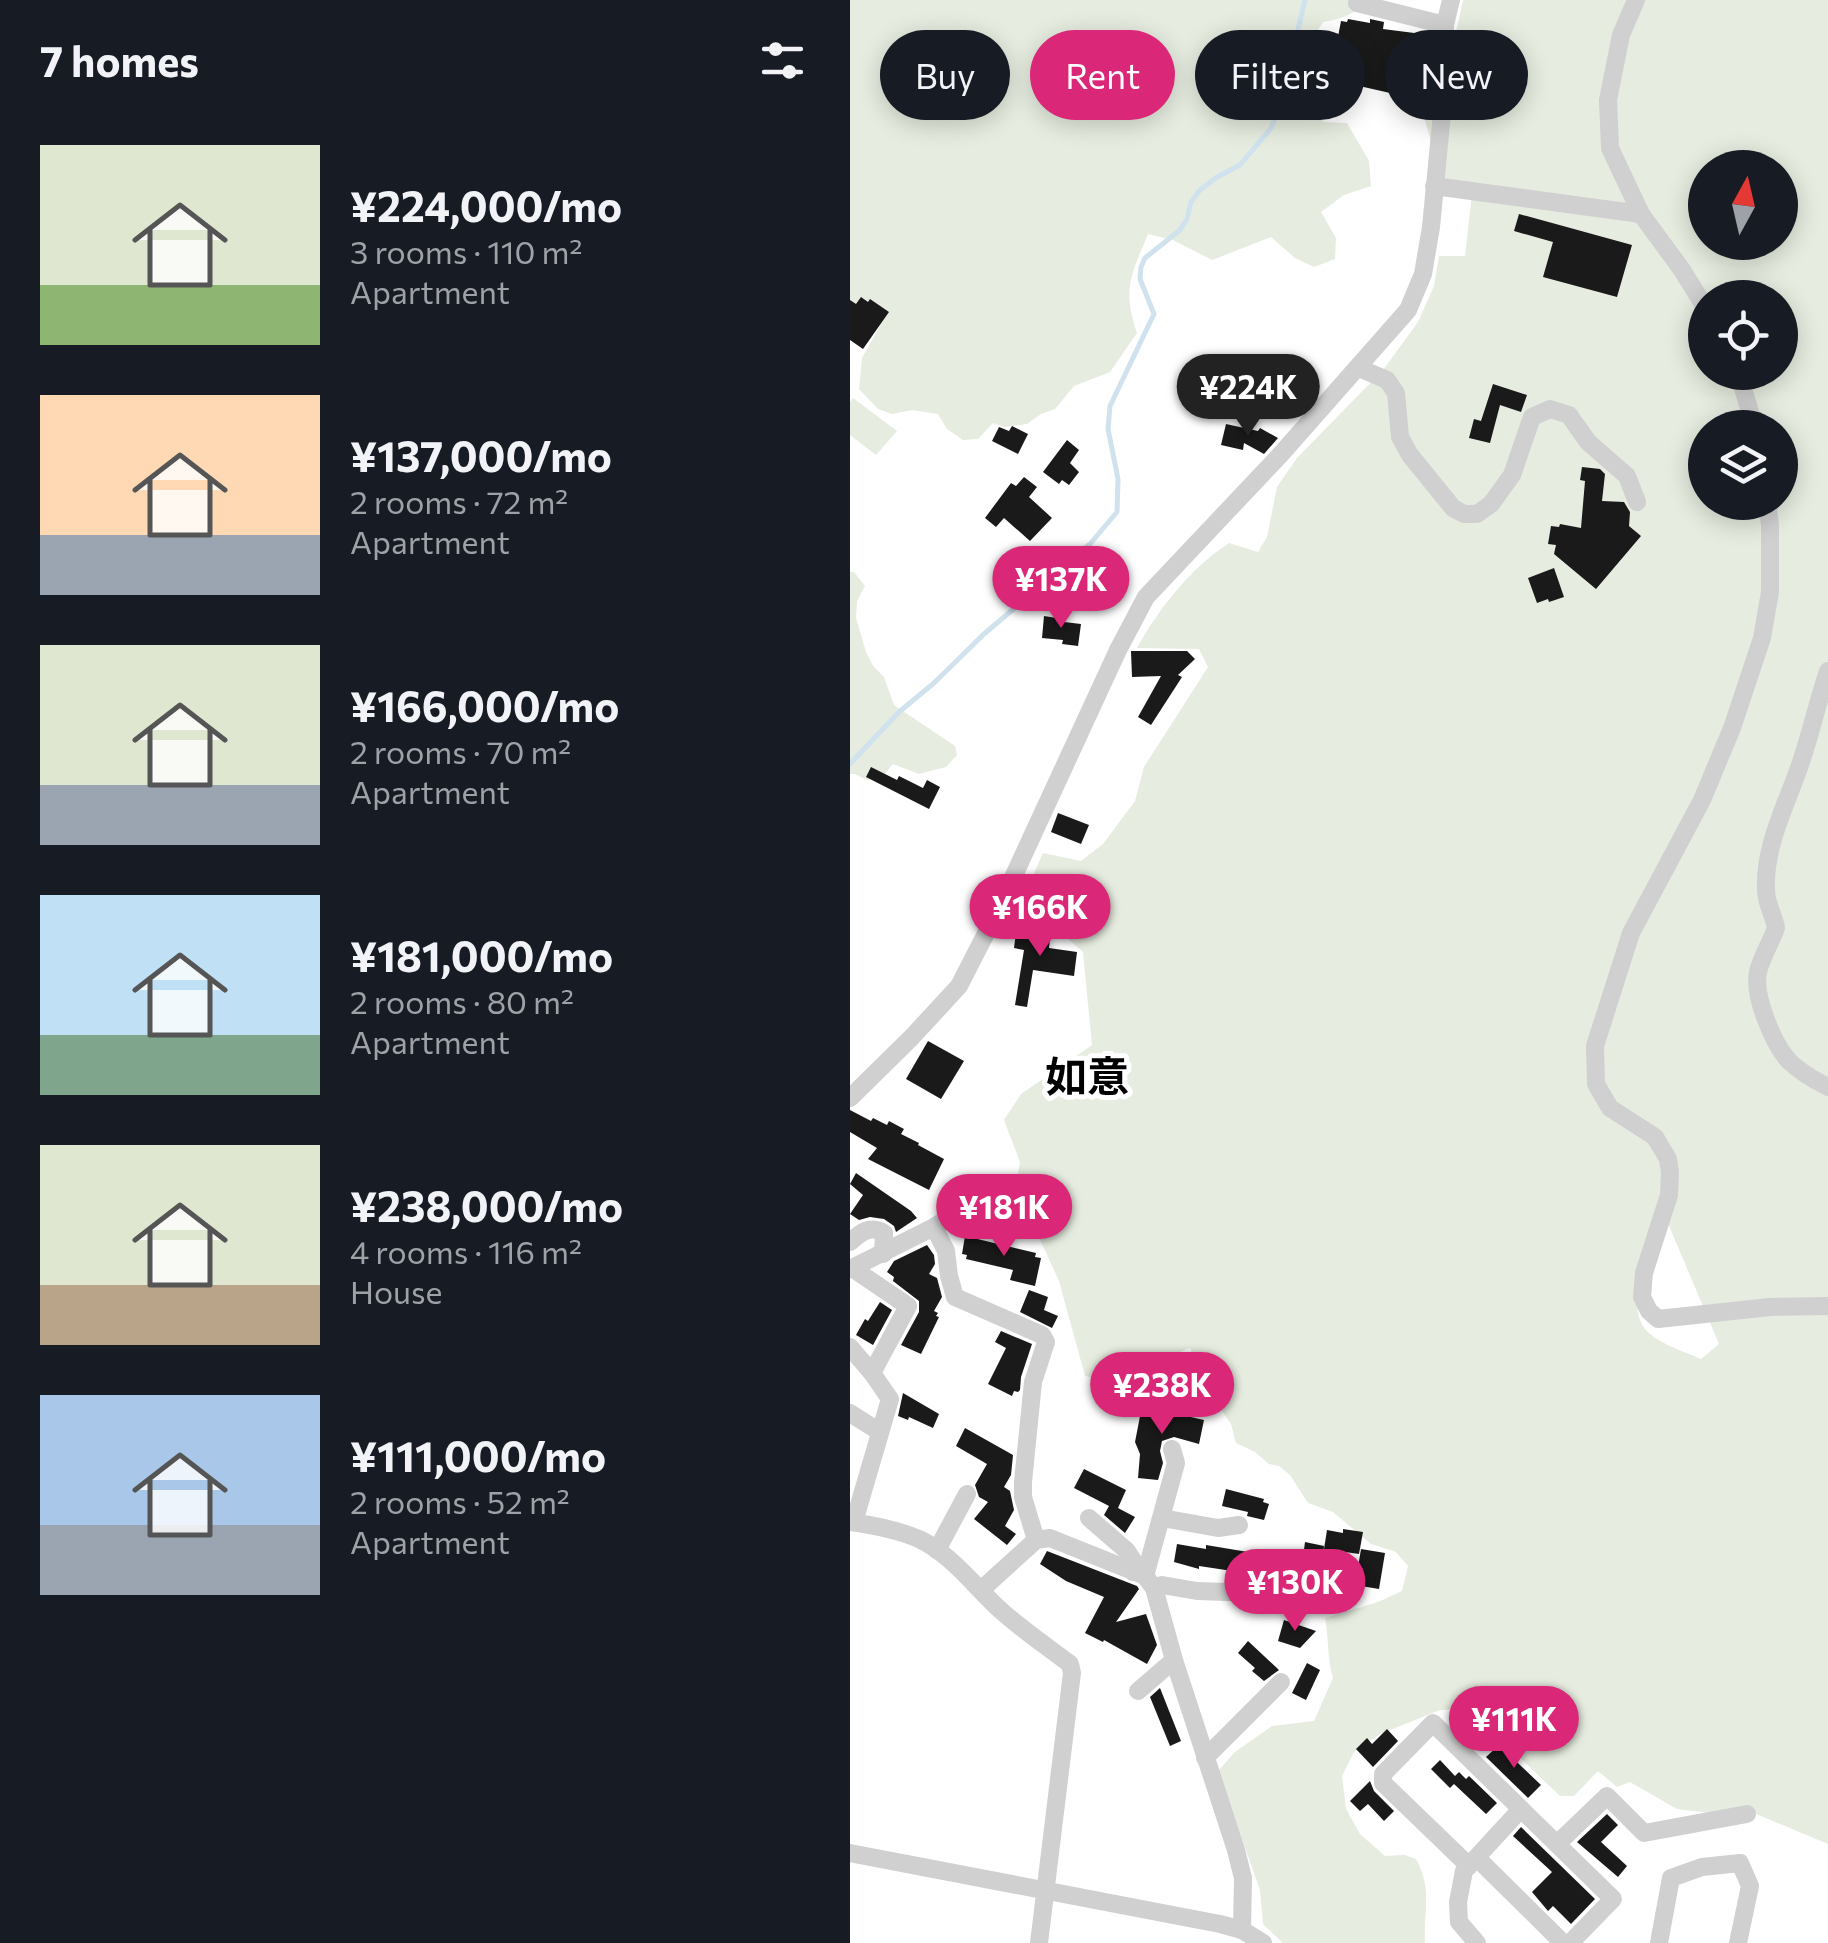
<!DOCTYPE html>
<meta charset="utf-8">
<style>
:root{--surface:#171b24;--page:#242831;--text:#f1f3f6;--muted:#9ea1a6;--accent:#db2777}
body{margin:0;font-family:Commissioner,"Noto Sans JP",sans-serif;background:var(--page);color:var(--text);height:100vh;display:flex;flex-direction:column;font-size:38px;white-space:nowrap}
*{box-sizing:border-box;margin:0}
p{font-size:32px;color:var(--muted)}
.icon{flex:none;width:55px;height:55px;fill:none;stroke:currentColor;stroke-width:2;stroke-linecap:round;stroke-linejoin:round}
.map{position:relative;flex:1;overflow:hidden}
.side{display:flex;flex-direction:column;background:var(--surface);width:850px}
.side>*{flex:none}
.banner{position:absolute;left:30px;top:30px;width:798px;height:90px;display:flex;gap:20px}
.needle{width:65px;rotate:8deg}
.buttons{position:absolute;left:838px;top:150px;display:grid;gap:20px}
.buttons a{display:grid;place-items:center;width:110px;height:110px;border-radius:50%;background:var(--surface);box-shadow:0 5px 25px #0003;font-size:50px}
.price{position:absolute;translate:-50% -85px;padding:0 22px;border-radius:35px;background:var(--accent);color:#fff;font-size:32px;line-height:65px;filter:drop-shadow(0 2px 5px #0008)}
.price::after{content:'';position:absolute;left:50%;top:60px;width:30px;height:22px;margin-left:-15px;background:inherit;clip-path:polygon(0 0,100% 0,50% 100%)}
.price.on{background:#222;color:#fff}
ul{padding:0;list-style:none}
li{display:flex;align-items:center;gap:30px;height:250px;padding:0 40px}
li span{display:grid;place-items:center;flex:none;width:280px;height:200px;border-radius:0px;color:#555}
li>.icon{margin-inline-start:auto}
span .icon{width:120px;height:120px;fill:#fffc;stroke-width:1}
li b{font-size:42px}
h2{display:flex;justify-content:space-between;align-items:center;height:120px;padding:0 40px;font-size:42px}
.chip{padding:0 35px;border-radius:45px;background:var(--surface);box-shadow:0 5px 25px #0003;font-size:35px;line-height:90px}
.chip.on{background:var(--accent);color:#fff}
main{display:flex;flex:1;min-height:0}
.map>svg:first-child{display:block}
.green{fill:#e6ecdf;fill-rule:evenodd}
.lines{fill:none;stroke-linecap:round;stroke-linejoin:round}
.stream{stroke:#cfe2ee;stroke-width:5}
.building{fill:#1a1a1a}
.minor{stroke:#d0d0d0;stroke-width:18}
.labels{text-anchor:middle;stroke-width:10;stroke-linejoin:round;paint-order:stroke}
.quarter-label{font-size:42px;font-weight:bold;fill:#000;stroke:#fff}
</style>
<main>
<section class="side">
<h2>7 homes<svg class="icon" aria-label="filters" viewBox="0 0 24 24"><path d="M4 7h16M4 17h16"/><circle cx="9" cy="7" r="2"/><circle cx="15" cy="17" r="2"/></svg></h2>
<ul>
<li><span style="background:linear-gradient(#dfe7d0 70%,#8fb573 0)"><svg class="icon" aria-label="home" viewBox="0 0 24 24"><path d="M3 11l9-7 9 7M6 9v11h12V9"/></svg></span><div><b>¥224,000/mo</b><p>3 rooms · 110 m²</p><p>Apartment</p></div></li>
<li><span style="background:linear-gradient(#ffd9b3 70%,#9aa5b1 0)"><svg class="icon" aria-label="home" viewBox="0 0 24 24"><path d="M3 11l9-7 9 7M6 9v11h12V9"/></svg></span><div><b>¥137,000/mo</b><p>2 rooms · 72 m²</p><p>Apartment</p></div></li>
<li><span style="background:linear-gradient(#dfe7d0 70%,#9aa5b1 0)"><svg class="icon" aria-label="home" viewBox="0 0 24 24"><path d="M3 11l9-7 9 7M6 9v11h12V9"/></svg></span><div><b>¥166,000/mo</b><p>2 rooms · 70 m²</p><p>Apartment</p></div></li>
<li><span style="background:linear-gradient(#bfe0f5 70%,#7fa58c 0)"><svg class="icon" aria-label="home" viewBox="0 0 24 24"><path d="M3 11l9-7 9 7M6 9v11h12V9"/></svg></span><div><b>¥181,000/mo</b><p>2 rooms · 80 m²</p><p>Apartment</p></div></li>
<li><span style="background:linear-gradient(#dfe7d0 70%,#b9a48a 0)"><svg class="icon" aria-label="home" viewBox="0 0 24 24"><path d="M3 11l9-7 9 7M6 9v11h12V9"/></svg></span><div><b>¥238,000/mo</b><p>4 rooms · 116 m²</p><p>House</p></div></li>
<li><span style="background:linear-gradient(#a9c7e8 65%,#9aa5b1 0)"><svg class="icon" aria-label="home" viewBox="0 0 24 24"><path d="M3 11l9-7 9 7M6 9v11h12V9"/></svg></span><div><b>¥111,000/mo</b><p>2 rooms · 52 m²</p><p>Apartment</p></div></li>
</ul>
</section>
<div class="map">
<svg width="978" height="1943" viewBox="0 0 978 1943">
<rect width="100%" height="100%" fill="#fff"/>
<!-- green -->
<g class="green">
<path d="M0 0H516C509 14 487 20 473 22 453 56 428 70 446 113L460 111 474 122 497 123 519 161 521 186 494 195 471 212 486 238 485 259 464 267 445 258 421 237 362 260 323 240 298 234C281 276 272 288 287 333L260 372 224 386 205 409 191 414 177 424 154 427 143 423 128 439 113 440 97 429 88 414 62 410 42 414 28 409 9 389 12 358 31 324 0 303Z"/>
<path d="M613 0H978V1844L904 1813H860L827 1809 780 1782 767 1787 748 1771 724 1796H710L665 1753 611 1709 590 1710 530 1734 504 1752 492 1776 496 1809 510 1834 535 1856 555 1855 566 1859C583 1890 573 1911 575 1943H433L413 1924 410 1890 368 1771 385 1752 422 1726 464 1721 483 1678C477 1658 479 1639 475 1618L528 1602 552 1591 558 1566 546 1552 521 1544 483 1512 458 1503 440 1475 429 1466 419 1464 405 1452 386 1443 381 1424 358 1391 340 1348 292 1367 284 1387 235 1376 209 1281 187 1233 172 1224 164 1195 170 1162 154 1120 171 1094 242 1045 233 952 217 938 154 929 172 901 193 853 231 861 253 844 285 801 294 767 358 667 349 649 287 648C310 607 340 569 379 543L408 552 417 537 427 487 447 458 533 370 568 322 584 286 589 256H615L623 184 591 178 574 117 599 46C608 33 609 16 613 0ZM855 168H930V242H855ZM855 298H930V372L901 373V376L894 388 885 373 855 372ZM855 428H930V502H855ZM814 1214 869 1344 851 1359C835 1352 813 1345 800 1334 769 1309 802 1244 814 1214Z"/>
<path d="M3 398 47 431 26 455 0 435V402Z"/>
<path d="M0 572H4L15 586 7 601 6 618 16 652 23 666 34 677 44 705 105 746 107 755 96 767 69 774 43 764 34 775 17 780 5 774H0Z"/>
</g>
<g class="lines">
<!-- stream -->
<path class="stream" d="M0 764 49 712 84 683 134 634 240 544 267 512 268 479 258 429 260 406 304 314 290 279 291 267 295 258 330 230 337 219 341 202 350 190 367 177 390 165 421 128 430 106 455 0"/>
</g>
<!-- building -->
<g class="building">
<path d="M498 19 520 23V19L534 22 533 29 580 35 577 58 553 55 547 79 574 84 571 100 496 83 499 70 493 69 496 57 480 54 482 41 487 42 491 21 497 22Z"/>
<path d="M669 214 782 245 767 297 693 277 703 242 664 231Z"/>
<path d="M11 297 18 302 20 299 39 312 13 349 0 340V300L6 304Z"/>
<path d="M643 384 677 395 671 412 650 405 640 443 619 438 624 419 631 421Z"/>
<path d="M376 424 408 431 410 428 428 438 414 454 394 443 393 450 371 445Z"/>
<path d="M162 426 178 434 168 454 142 441 149 427 159 431Z"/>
<path d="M217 440 229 450 220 463 229 472 219 485 212 480 209 484 193 472Z"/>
<path d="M732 467 750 469 755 474 752 501 774 502 780 512 779 526 791 536 746 589 704 554 706 545 698 544 701 526 709 527 710 524 731 528 735 481 730 480Z"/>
<path d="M174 477 187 487 179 497 202 518 180 541 154 518 146 527 135 518 161 483 166 486Z"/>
<path d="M704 568 714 597 699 602 698 599 687 603 678 578Z"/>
<path d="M194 616 207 618 206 621 231 624 228 646 212 644 213 640 192 638Z"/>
<path d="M281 651H337L345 659 328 675 332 677 301 725 288 717 311 676 282 677Z"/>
<path d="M21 767 47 780 49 776 73 788 77 780 90 787 79 809 16 777Z"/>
<path d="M208 813 239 825 231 844 201 832Z"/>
<path d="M167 925 201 929 199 948 227 952 224 976 183 970 177 1007 165 1005 174 950 164 948Z"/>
<path d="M78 1041 114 1061 91 1099 56 1079Z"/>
<path d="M0 1110 21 1121 23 1118 37 1125 39 1121 54 1129 51 1134 69 1143 68 1145 94 1159 79 1190 18 1159 27 1148 0 1132Z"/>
<path d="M6 1173 61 1211 67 1218 46 1232 44 1226 34 1219 20 1217 9 1220 0 1214 13 1195 0 1184Z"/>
<path d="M115 1236 186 1253 185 1257 191 1258 185 1286 160 1280 163 1270 116 1259 117 1255 112 1254Z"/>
<path d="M77 1245 84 1255 85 1264 79 1274 87 1278 92 1297 84 1311 88 1313 86 1316 89 1317 71 1354 51 1345 69 1312V1301L43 1281 44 1277 37 1272 44 1261Z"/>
<path d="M179 1290 198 1297 194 1310 208 1316 202 1328 170 1312Z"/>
<path d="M30 1302 42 1310 23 1345 6 1335 15 1319 18 1321Z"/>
<path d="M151 1331 182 1344 171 1377 170 1390 168 1392 164 1391 162 1396 138 1384 156 1348 145 1342Z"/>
<path d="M53 1393 89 1414 83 1428 59 1417 58 1420 48 1416Z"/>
<path d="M292 1406 354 1420 349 1444 324 1437 312 1441 310 1451 313 1463 308 1480 288 1478 290 1454 285 1442Z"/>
<path d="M115 1428 163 1455 161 1475 154 1487 160 1491 164 1510 155 1526 166 1534 157 1545 124 1519 138 1502 129 1497 125 1485 137 1464 106 1446Z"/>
<path d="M234 1469 276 1490 268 1508 285 1517 275 1533 254 1515 259 1506 224 1488Z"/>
<path d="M376 1489 414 1499 413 1502 419 1504 414 1520 397 1516 398 1512 372 1506Z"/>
<path d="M493 1529 513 1532 509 1554 474 1549 477 1530 493 1533Z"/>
<path d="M455 1542 474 1546 471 1572 447 1575 449 1557H453Z"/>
<path d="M327 1544 356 1549V1545L404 1553V1580H389V1572L349 1566V1569L324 1562Z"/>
<path d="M511 1549 535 1553 529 1589 505 1585Z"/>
<path d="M197 1551 287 1586 289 1589 266 1622 296 1614 307 1645 297 1664 254 1640 253 1642 235 1633 254 1597 216 1581 190 1564Z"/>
<path d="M434 1620 466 1631 450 1648 428 1641Z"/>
<path d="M398 1641 429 1670 414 1681 402 1671 405 1668 388 1653Z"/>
<path d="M457 1663 470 1670 456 1700 442 1693Z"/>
<path d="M310 1688 331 1741 320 1746 300 1697Z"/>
<path d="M537 1729 548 1741 523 1767 506 1749 517 1738 522 1744Z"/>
<path d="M649 1745 691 1785 678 1798 636 1757Z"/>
<path d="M590 1760 605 1776 609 1772 616 1779 619 1776 647 1803 636 1814 604 1784 600 1788 581 1769Z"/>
<path d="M520 1781 524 1791 544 1811 534 1821 518 1804 510 1811 500 1801Z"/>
<path d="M757 1814 768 1825 751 1842 777 1866 768 1877 727 1842Z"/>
<path d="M671 1827 745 1899 721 1924 703 1906 698 1911 682 1892 702 1872 663 1836Z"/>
</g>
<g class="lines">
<!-- minor -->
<g class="minor">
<path d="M786 0 771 35 758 100 760 148 791 214 832 270 855 307"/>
<path d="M507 3 595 25"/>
<path d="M584 186 791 214"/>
<path d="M509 368 537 380 546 393 550 437 560 455 603 508 614 514H627L641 504 662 475 682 417 700 409 719 415 738 442 777 476 787 502"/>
<path d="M888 372 905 428"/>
<path d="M917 502 920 525V592L912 638 882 728 852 800 781 933 745 1046 746 1084 760 1108 805 1137 818 1159 820 1172 819 1195 794 1273 792 1297 799 1311 808 1319 920 1307 978 1306"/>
<path d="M978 671C968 701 961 732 951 762 937 804 914 845 916 890 916 904 924 915 926 928 921 942 911 958 908 972 903 995 923 1044 939 1061 950 1072 964 1080 978 1087"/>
<path d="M0 1098 62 1037 109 986 148 910 268 650 296 597 431 454 558 310 573 274 581 227 593 103 595 25 601 0"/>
<path d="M84 1227 96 1251 99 1276 105 1297 192 1335 196 1342 183 1382 173 1482V1497L186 1540"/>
<path d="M0 1242C11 1232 20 1225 34 1233L33 1254"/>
<path d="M2 1268 58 1306 22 1373 40 1399 4 1522"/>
<path d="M0 1269 84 1227 121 1203 124 1197 120 1187"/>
<path d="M0 1347 22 1373"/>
<path d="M0 1413 30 1432"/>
<path d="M239 1518 277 1551 284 1562 283 1572"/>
<path d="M312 1518 368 1528 389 1525"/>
<path d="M0 1522C22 1525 48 1530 69 1539 99 1553 122 1583 146 1606 168 1627 195 1645 220 1664L222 1673 189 1943"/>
<path d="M87 1550 117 1494"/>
<path d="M295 1576 326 1463 322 1449"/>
<path d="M304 1588 312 1585 347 1591 407 1593 493 1582"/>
<path d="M131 1590 186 1540 200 1538 295 1576 304 1588 324 1660 386 1850 393 1878 392 1930"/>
<path d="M288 1691 324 1660"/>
<path d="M355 1758 431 1682"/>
<path d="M707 1844 757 1796 794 1833 897 1814"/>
<path d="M0 1853 370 1924 392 1930 413 1943"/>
<path d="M627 1858 713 1943"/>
<path d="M619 1866 533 1783V1774L583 1723 763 1899 720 1943"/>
<path d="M627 1943 609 1922 608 1902 614 1871 671 1809"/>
<path d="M809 1943 821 1878 852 1867 890 1863 900 1886 888 1943"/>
</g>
</g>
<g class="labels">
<!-- quarter labels -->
<g class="quarter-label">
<text x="237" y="1092">如意</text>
</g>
</g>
</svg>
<div class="buttons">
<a><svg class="needle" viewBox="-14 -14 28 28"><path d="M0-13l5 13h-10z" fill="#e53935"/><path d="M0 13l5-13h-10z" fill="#9ea1a6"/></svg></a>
<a><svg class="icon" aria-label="locate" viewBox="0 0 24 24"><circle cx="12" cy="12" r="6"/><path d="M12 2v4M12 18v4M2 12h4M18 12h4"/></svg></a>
<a><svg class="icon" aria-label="layers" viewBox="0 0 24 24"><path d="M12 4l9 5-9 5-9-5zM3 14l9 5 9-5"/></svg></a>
</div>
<b class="price on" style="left:398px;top:439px">¥224K</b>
<b class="price" style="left:211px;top:631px">¥137K</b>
<b class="price" style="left:190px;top:959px">¥166K</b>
<b class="price" style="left:154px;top:1259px">¥181K</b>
<b class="price" style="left:312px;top:1437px">¥238K</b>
<b class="price" style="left:445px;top:1634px">¥130K</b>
<b class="price" style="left:664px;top:1771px">¥111K</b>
<div class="banner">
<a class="chip">Buy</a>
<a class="chip on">Rent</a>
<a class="chip">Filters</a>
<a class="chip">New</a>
</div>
</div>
</main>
